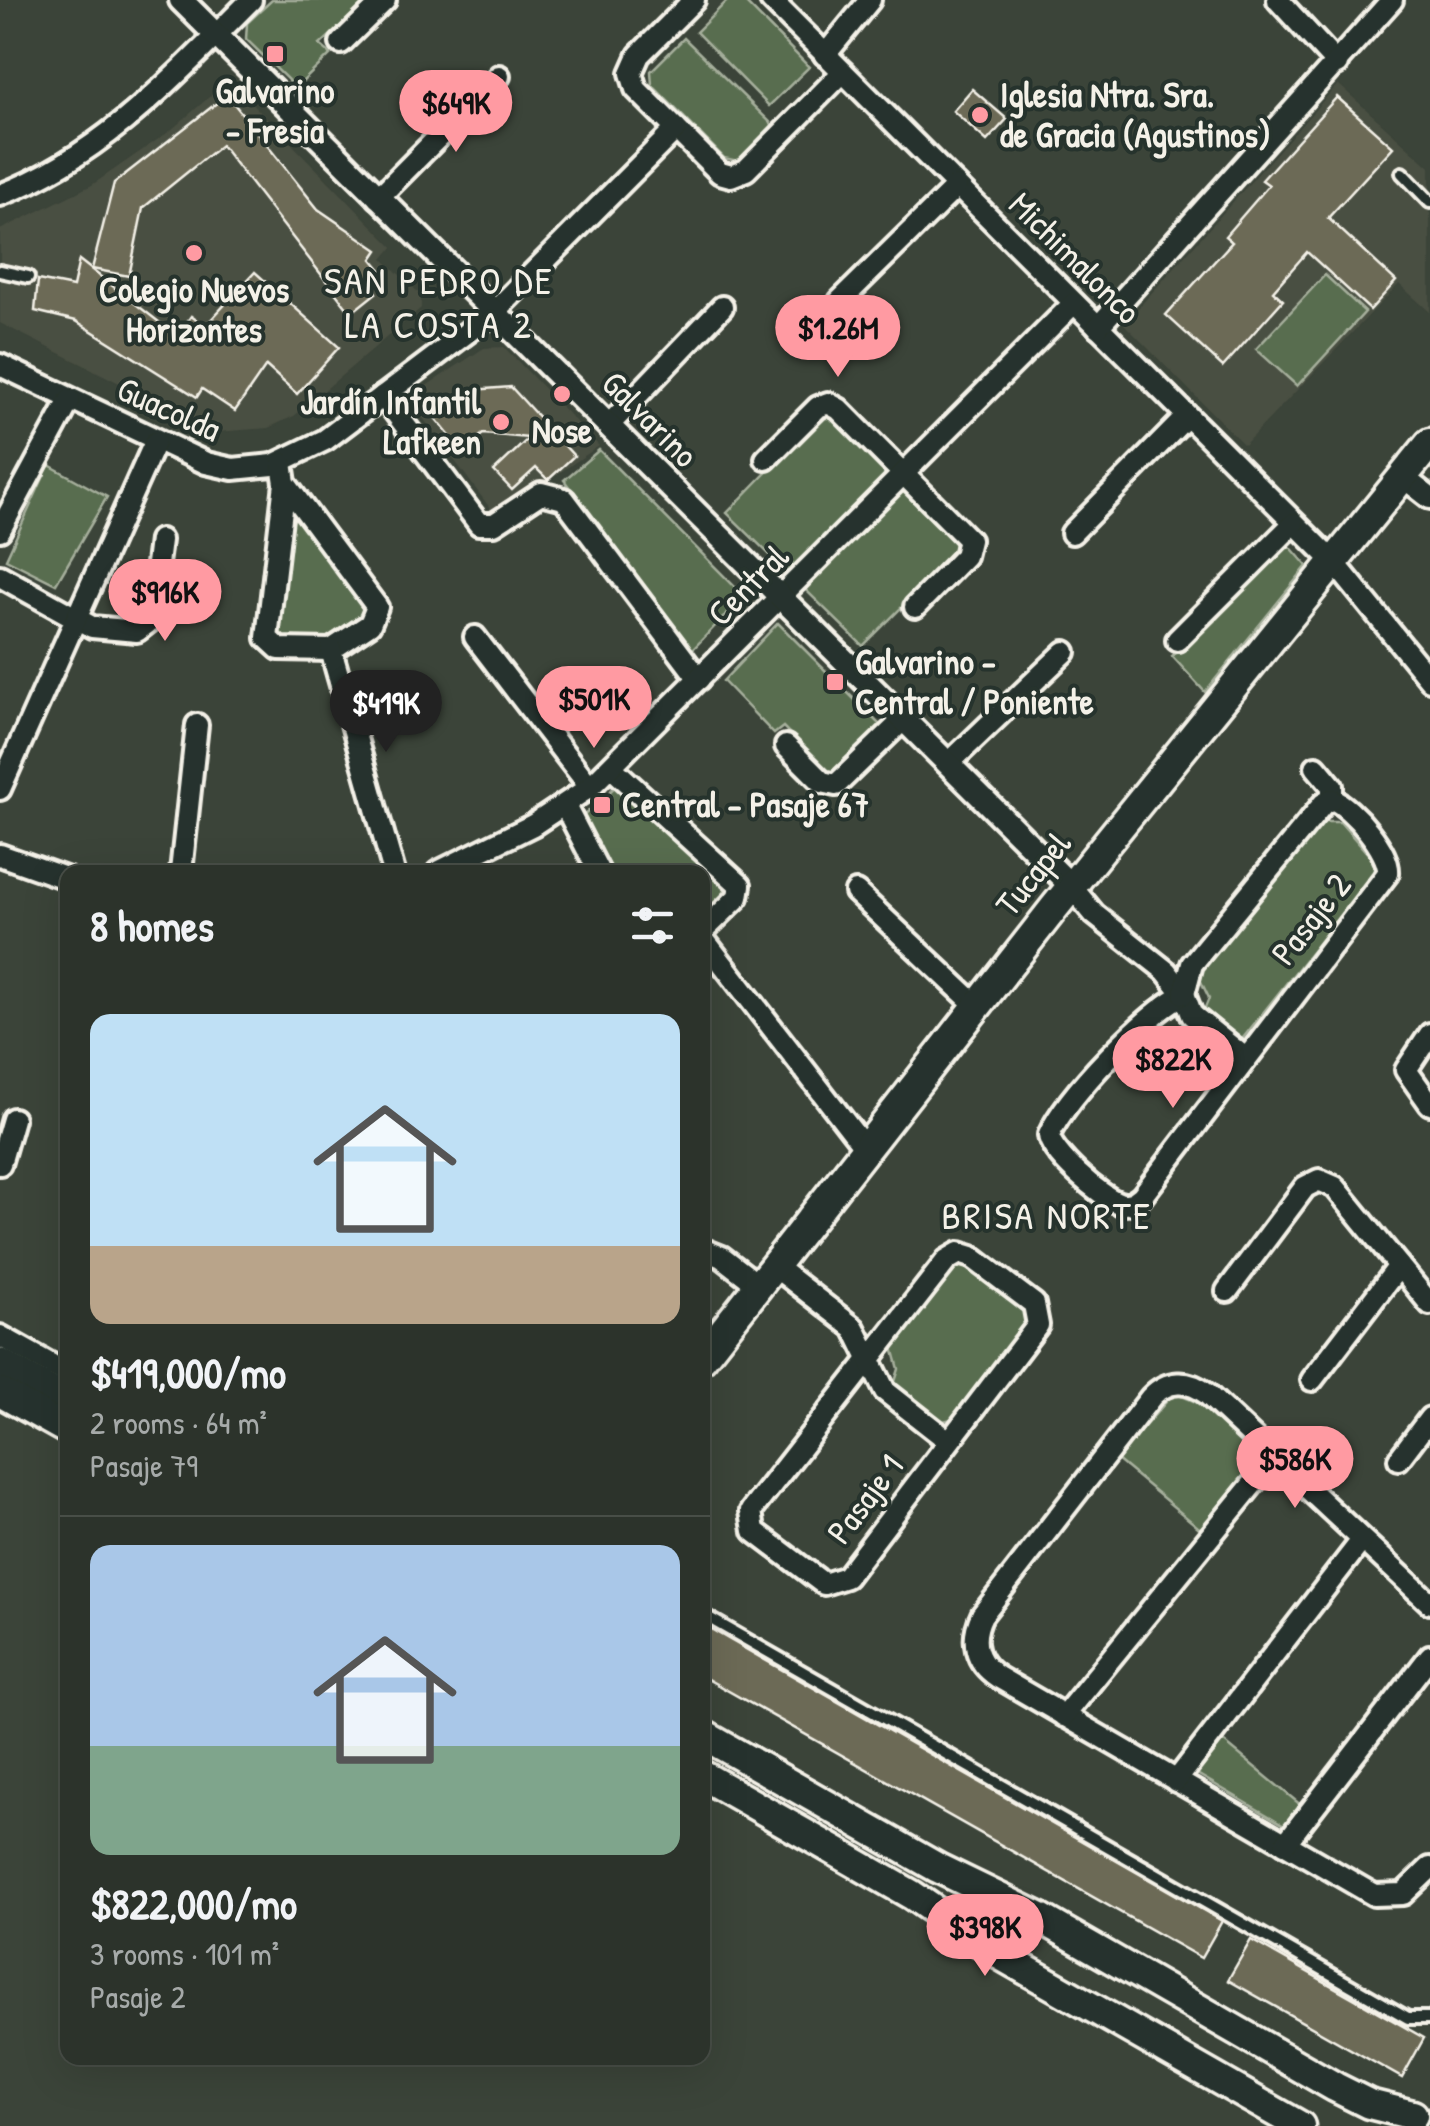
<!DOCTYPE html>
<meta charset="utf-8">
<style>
:root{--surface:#2c332b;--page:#383f37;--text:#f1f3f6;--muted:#a6aaa9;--line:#484e47;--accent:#ff9aa2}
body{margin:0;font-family:"Patrick Hand",sans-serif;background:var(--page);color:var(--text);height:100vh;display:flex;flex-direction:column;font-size:38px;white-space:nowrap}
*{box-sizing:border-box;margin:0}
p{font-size:32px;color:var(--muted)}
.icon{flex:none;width:55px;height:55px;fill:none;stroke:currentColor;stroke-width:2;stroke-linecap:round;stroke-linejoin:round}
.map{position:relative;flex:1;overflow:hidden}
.panel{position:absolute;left:60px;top:865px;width:650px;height:1200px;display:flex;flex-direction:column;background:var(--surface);border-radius:20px;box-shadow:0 10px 40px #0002,0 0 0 2px var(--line)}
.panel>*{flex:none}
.price{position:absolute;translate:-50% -85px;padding:0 22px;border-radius:35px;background:var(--accent);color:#111;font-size:32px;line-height:65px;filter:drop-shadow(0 2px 5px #0008)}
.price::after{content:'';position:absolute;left:50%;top:60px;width:30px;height:22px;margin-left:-15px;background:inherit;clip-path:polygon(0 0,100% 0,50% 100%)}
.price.current{background:#222;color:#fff}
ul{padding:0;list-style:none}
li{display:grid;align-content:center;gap:20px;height:530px;padding:0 30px}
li+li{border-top:2px solid var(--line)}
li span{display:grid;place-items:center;height:310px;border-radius:20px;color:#555}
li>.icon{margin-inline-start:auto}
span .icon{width:180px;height:180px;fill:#fffc;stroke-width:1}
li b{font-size:42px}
h2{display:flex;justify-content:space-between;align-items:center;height:120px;padding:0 30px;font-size:42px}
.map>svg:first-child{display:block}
.built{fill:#4a4f42}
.green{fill:#596d50;stroke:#a6af9c;stroke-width:2.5}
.building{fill:#6c6a56;stroke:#f4f1e8;stroke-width:2.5}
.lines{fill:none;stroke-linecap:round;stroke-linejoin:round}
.service-casing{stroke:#f4f1e8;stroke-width:18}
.minor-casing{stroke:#f4f1e8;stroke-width:28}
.tertiary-casing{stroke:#f4f1e8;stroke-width:30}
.secondary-casing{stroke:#f4f1e8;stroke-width:35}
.service{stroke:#26332d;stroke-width:10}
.minor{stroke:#26332d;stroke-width:20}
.tertiary{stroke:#26332d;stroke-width:22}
.secondary{stroke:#26332d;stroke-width:28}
.poi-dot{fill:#ff9aa2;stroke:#26332d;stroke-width:4}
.labels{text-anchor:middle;stroke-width:8;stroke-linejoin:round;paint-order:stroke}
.poi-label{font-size:35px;font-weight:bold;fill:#f4f1e8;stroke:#26332d}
.street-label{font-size:35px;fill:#f4f1e8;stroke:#26332d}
.neighbourhood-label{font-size:38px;letter-spacing:2.5px;fill:#f4f1e8;stroke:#26332d}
</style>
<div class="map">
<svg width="1430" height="2126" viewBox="0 0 1430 2126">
<rect width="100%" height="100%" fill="#3b4439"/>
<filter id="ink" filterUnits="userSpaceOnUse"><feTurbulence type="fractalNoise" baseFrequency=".01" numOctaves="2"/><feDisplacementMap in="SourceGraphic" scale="20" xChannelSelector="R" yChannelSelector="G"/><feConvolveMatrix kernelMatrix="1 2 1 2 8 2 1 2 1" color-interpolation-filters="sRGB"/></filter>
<g filter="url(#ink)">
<!-- built -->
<g class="built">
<path d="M229 80 393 247 383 259 421 295V308L294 416 268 428 217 432 0 323V230L92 185 170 131Z"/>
<path d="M1338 84 1430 167V312L1399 284 1244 445 1124 324Z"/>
<path d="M504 347 599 446 496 516 408 398 484 348Z"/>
</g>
<!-- green -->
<g class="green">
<path d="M272 0H369L320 45 331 54 296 88 246 39 247 23Z"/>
<path d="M728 0H743L809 67 769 106 696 32Z"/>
<path d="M684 38 774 126 738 161 724 158 652 85 651 71Z"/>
<path d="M1325 275 1365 312 1297 386 1256 349Z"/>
<path d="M819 418H837L954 537 955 554 863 646 727 513Z"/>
<path d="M599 450 744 596 692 650 564 480Z"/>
<path d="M49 465 107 497 56 584 6 559Z"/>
<path d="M298 514 367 609V614L338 640 282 642 276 638 289 516Z"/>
<path d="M1287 543 1307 566 1205 692 1172 656Z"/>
<path d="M778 623 883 728 833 777 783 727 774 734 723 681Z"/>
<path d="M618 784 726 890 703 919 702 872H613L582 817Z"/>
<path d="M1324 822H1340L1375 862 1373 874 1243 1038 1232 1039 1203 1013 1209 998 1196 971Z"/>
<path d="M967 1264 1026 1312 1029 1324 955 1418 940 1422 893 1388 899 1369 892 1344 953 1265Z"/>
<path d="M1173 1394C1210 1401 1235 1434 1261 1459L1204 1532 1116 1459Z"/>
<path d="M1223 1741 1302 1806 1286 1826 1197 1774Z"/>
</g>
<!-- building -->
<g class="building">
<path d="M972 89 1007 119 987 141 953 111Z"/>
<path d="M227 95 318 209 378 250 372 259 383 272 369 282 376 293 351 313 221 145 143 208 129 276 92 269 114 183Z"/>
<path d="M1337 97 1393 147 1328 218 1396 281 1370 310 1307 252 1273 291 1283 300 1223 367 1166 315 1232 242 1225 236 1269 185 1262 180Z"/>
<path d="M79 260 177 336 191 316 205 326 255 272 339 347 297 394 266 366 235 411 202 389 197 397 76 321 35 311 38 280 73 287Z"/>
<path d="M511 387 574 456 548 480 536 468 512 490 494 471 529 438 483 434 462 451 436 419 472 390Z"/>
<path d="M702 1624 1222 1921 1201 1958 702 1676Z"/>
<path d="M1251 1940 1424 2038 1402 2078 1228 1980Z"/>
</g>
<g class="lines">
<defs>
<g id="service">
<path d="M1402 173 1430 202"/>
<path d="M0 271 28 277"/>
<path d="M702 1614 1408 2018H1430"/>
</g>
<g id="minor">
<path d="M694 0 639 55 631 73 636 89 720 173 731 176 746 170 843 72"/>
<path d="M771 0 1334 562 1430 680"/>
<path d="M1278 0 1337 64"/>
<path d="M341 43 385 0"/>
<path d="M825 55 870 0"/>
<path d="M0 195C102 156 175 76 251 0"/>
<path d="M378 198 499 76"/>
<path d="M840 301 957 186"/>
<path d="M1098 327 1392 0"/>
<path d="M0 365 206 463 233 469 273 465 325 440 493 313 676 129"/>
<path d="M383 396 479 524H494L541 493 564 499 699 679"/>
<path d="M608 426 722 307"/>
<path d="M766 459 818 407 828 403 839 409 969 540 965 556 915 607"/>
<path d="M282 463 285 483 377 607 370 624 331 650 279 649 267 638 285 483"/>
<path d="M1403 477 1430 498"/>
<path d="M0 530 70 400"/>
<path d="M1072 533 1187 416"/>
<path d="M0 576 92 627 137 631 150 621 160 540"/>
<path d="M475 637 590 787"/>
<path d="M1177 640 1294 523"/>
<path d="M331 650 394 872"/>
<path d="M786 746 822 782 836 785 903 720"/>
<path d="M948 764 1065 652"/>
<path d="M611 767 740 885 738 897 702 932"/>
<path d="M1316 767 1332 786V799"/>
<path d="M0 789 155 442"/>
<path d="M565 806 599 872"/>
<path d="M0 855 68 879"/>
<path d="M181 872 197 725"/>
<path d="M438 872 533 825 590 787 1074 303"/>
<path d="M1071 886 1094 914 1166 971 1184 994 1192 1015 1244 1057"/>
<path d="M856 892 977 1006"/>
<path d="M702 937 865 1148"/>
<path d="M1184 994C1146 1014 1067 1095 1049 1135 1050 1153 1101 1197 1119 1203 1129 1206 1135 1202 1142 1196L1388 873C1390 852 1352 807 1332 799"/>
<path d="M1184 994 1192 964 1323 804 1332 799"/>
<path d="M1430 1034 1406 1070 1430 1104"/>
<path d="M0 1164 13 1119"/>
<path d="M702 1249 722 1257 758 1285"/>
<path d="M959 1253 972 1257 1034 1304 1038 1325 846 1577 824 1584 754 1531 751 1511 947 1260Z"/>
<path d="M773 1265 854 1328 885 1391 946 1439"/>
<path d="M1227 1291 1305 1187 1319 1180 1335 1187 1430 1304"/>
<path d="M0 1336 68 1374"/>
<path d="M1312 1380 1399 1266"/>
<path d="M1399 1459 1430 1418"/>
<path d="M1430 1603 1207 1394C1188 1379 1167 1380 1151 1397L982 1615C970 1640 975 1662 998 1677L1374 1895 1403 1894 1430 1868"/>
<path d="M1064 1716 1274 1458"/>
<path d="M1176 1781 1362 1540"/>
<path d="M1285 1844 1430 1656"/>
</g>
<path id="tertiary" d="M181 0 1071 886"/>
<g id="secondary">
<path d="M702 1358 1054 908 1430 443"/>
<path d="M0 1363 68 1401"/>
<path d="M0 1392 68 1430"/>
<path d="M702 1734 938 1868 1039 1917 1335 2087 1369 2104 1413 2115"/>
<path d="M702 1775 912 1895 993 1951 1300 2126"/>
</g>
</defs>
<!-- service casing -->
<use href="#service" class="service-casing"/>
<!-- minor casing -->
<use href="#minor" class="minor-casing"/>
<!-- tertiary casing -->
<use href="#tertiary" class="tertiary-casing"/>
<!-- secondary casing -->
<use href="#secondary" class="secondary-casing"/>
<!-- service -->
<use href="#service" class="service"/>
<!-- minor -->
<use href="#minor" class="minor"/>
<!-- tertiary -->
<use href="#tertiary" class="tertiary"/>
<!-- secondary -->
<use href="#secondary" class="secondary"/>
</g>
</g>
<!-- markers -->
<g class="poi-dot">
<rect x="265" y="44" width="20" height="20" rx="5"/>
<circle cx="980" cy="115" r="10"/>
<circle cx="194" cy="253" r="10"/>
<circle cx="562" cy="394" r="10"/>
<circle cx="501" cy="422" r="10"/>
<rect x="825" y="672" width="20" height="20" rx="5"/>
<rect x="592" y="795" width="20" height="20" rx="5"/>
</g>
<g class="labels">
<!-- poi labels -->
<g class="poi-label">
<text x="275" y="103">Galvarino<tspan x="275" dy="40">- Fresia</tspan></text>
<text x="1000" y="107" text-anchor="start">Iglesia Ntra. Sra.<tspan x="1000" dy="40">de Gracia (Agustinos)</tspan></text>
<text x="194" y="302">Colegio Nuevos<tspan x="194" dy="40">Horizontes</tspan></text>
<text x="481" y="414" text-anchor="end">Jardín Infantil<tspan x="481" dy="40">Lafkeen</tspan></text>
<text x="562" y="443">Nose</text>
<text x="855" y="674" text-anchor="start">Galvarino -<tspan x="855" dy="40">Central / Poniente</tspan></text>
<text x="622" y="817" text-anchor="start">Central - Pasaje 67</text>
</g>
<!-- street labels -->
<g class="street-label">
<text transform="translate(1075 258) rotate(45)" y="12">Michimalonco</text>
<text transform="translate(169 409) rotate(24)" y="12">Guacolda</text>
<text transform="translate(650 419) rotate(45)" y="12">Galvarino</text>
<text transform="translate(748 585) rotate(-45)" y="12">Central</text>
<text transform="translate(1033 874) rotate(-51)" y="12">Tucapel</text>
<text transform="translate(1311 919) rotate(-52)" y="12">Pasaje 2</text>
<text transform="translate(865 1499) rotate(-53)" y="12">Pasaje 1</text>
</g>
<!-- neighbourhood labels -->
<g class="neighbourhood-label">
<text x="439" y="294">SAN PEDRO DE<tspan x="439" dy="44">LA COSTA 2</tspan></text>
<text x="1047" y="1229">BRISA NORTE</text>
</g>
</g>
</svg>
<b class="price" style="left:456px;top:155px">$649K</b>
<b class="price" style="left:838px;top:380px">$1.26M</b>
<b class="price" style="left:165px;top:644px">$916K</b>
<b class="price" style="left:594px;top:751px">$501K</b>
<b class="price current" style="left:386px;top:755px">$419K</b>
<b class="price" style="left:1173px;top:1111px">$822K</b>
<b class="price" style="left:1295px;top:1511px">$586K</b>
<b class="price" style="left:985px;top:1979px">$398K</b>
<section class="panel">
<h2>8 homes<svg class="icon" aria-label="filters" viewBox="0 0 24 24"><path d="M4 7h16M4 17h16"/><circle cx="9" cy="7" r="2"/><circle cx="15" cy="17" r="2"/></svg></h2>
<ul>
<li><span style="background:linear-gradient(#bfe0f5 75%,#b9a48a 0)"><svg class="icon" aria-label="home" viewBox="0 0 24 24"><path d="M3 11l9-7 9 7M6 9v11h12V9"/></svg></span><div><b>$419,000/mo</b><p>2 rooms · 64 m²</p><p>Pasaje 79</p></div></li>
<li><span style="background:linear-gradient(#a9c7e8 65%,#7fa58c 0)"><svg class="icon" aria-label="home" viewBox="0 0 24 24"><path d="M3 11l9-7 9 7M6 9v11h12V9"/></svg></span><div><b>$822,000/mo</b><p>3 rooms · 101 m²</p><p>Pasaje 2</p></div></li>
</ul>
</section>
</div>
